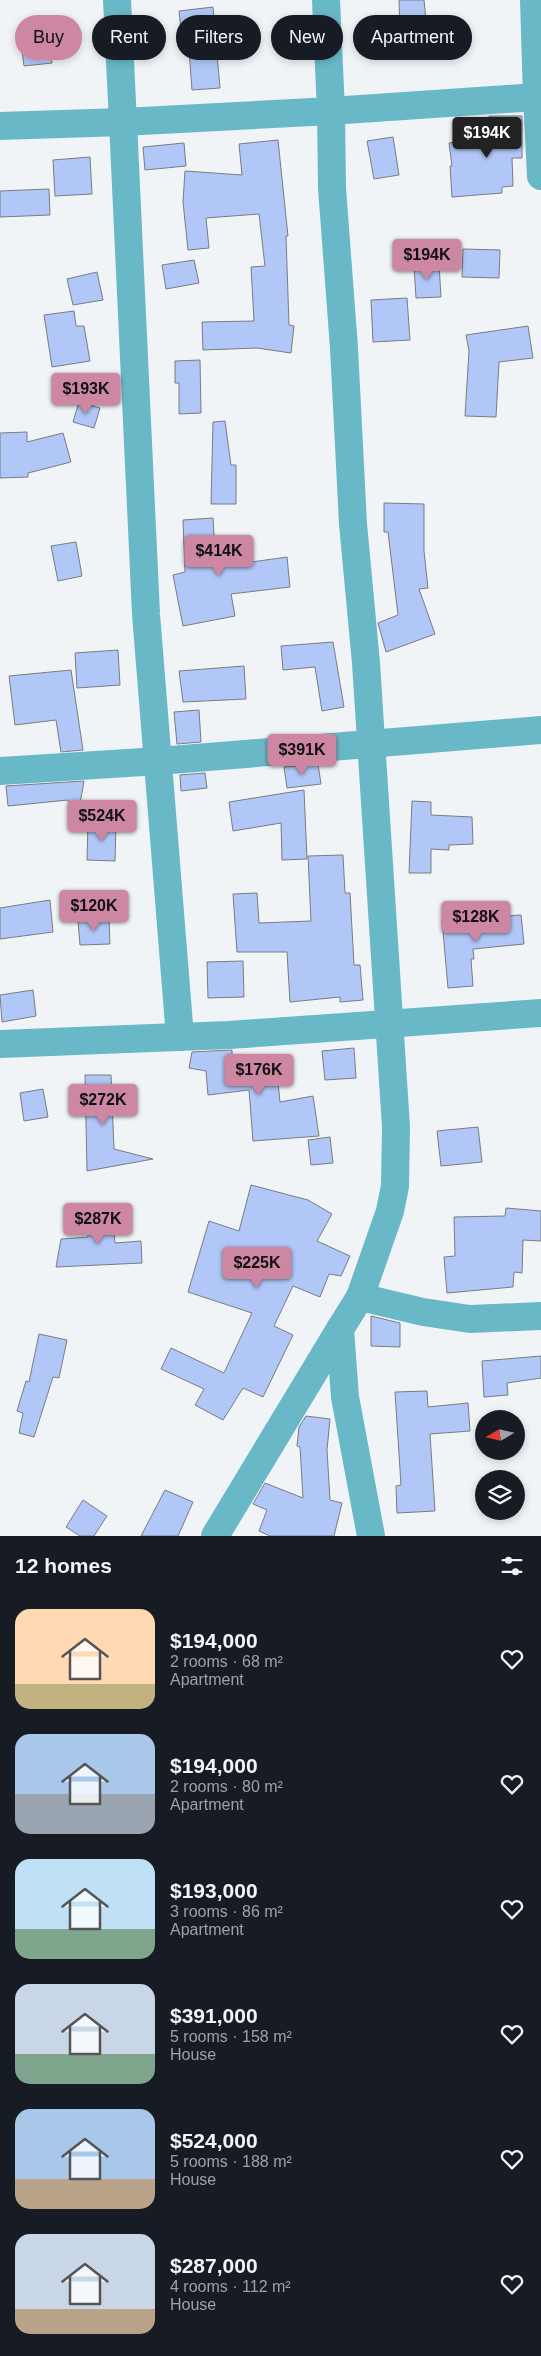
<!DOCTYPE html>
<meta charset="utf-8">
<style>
:root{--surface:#171b24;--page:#242831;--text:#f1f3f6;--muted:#9ea1a6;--accent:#cd87a2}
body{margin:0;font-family:Arial,sans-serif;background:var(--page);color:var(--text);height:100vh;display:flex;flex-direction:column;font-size:19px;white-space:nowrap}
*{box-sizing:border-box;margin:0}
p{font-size:16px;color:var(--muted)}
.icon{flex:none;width:28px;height:28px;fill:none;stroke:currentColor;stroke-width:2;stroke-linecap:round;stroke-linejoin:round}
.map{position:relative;height:1536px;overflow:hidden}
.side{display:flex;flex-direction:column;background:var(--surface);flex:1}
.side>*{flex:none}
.top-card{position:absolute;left:15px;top:15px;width:511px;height:45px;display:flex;gap:10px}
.needle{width:32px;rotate:261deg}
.tools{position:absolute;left:475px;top:1410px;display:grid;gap:10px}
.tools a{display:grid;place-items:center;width:50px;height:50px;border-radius:50%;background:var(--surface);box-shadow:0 2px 8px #0003;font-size:25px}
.price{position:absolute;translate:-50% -42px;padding:0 11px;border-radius:5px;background:var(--accent);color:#111;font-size:16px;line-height:32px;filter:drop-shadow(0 1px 2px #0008)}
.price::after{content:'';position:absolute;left:50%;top:30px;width:15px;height:11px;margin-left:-8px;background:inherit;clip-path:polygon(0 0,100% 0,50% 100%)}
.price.current{background:#222;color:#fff}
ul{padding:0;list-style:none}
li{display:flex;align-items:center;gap:15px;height:125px;padding:0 15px}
li span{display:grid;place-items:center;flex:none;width:140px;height:100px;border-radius:15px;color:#555}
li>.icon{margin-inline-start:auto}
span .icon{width:60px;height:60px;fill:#fffc;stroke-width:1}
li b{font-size:21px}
h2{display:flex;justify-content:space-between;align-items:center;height:60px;padding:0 15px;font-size:21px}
.chip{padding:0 18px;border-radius:22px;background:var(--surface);box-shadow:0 2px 8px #0003;font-size:18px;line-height:45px}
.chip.current{background:var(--accent);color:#111}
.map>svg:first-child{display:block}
.building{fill:#b0c7f7;stroke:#7a7c80}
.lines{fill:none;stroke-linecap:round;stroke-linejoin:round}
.minor{stroke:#69b8c8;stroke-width:28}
</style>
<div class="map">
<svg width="541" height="1536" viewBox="0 0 541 1536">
<rect width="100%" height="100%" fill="#f0f4f7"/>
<!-- building -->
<g class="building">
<path d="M399 0H424L427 30 400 31Z"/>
<path d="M213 7 220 88 192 90 189 50H183L179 11Z"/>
<path d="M49 32 52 63 24 66 20 35Z"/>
<path d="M489 116H522V158H512L513 186 502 187V193L452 197 450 166H452L449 143 488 137Z"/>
<path d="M393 137 399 175 374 179 367 141Z"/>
<path d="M278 140 288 236H286L289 325 294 326 291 353 257 348 203 350 202 322 254 321 251 267 265 266 259 214 206 218 209 248 188 250 183 202 185 171 242 175 239 144Z"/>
<path d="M184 143 186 166 145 170 143 147Z"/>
<path d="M90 157 92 194 55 196 53 160Z"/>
<path d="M49 189 50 215 0 217V191Z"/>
<path d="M463 249 500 250 499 278 462 277Z"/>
<path d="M194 260 199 283 166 289 162 265Z"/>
<path d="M439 264 441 297 416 298 414 265Z"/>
<path d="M97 272 103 300 73 305 67 279Z"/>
<path d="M407 298 410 340 373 342 371 300Z"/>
<path d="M74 311 76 326H84L90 361 52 367 44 315Z"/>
<path d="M528 326 533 358 499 362 496 417 465 416 469 351 466 335Z"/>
<path d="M200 360 201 413 179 414V383H175V361Z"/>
<path d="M79 402 100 408 94 428 73 422Z"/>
<path d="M225 421 231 465H236V504H211L213 422Z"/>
<path d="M27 432V442L63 433 71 462 28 473V477L0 478V433Z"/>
<path d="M384 503 424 504V551L428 588 419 589 435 634 386 652 378 623 398 615 388 532H384Z"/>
<path d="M213 518 216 567 287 557 290 587 231 594 235 616 183 626 173 575 185 572 183 520Z"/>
<path d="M76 542 82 576 58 581 51 546Z"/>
<path d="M333 642 344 707 322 711 315 667 283 670 281 646Z"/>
<path d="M118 650 120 685 77 688 75 653Z"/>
<path d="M244 666 246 699 183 702 179 671Z"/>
<path d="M71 670 83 750 61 752 56 720 15 725 9 676Z"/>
<path d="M199 710 201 742 177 744 174 712Z"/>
<path d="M318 764 321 784 287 788 284 767Z"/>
<path d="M205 773 207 788 181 791 180 775Z"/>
<path d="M84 781 76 827H73L68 800 8 806 6 786Z"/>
<path d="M304 790 307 859 282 860 281 823 233 831 229 802Z"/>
<path d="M412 801 431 802V815L472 817 473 844 449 845V850L431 849V873H409Z"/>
<path d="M88 822 116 823 115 861 87 860Z"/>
<path d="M343 855 345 893H350L354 965H360L363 1000 340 1002V997L290 1002 287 952H237L233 894 257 893 259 923 311 921 308 856Z"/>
<path d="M50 900 53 932 0 939V908Z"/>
<path d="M521 915 524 944 473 949 474 959H471L473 986 448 988 442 920Z"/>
<path d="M109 920 110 944 80 945 78 921Z"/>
<path d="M243 961 244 997 208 998 207 962Z"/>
<path d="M33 990 36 1016 2 1022 0 995Z"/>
<path d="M354 1048 356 1078 325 1080 322 1051Z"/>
<path d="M232 1050V1065L276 1062 280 1102 313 1096 319 1136 253 1141 249 1090 208 1095 206 1071 189 1068 192 1052Z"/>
<path d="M85 1075H111L114 1149 153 1159 87 1171Z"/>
<path d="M43 1089 48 1117 24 1121 20 1093Z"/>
<path d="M478 1127 482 1162 441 1166 437 1131Z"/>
<path d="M330 1137 333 1163 311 1165 308 1140Z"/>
<path d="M251 1185 308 1200 332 1214 317 1241 350 1256 341 1276 329 1274 320 1297 293 1286 274 1326 293 1335 263 1397 243 1388 223 1420 195 1405 204 1389 161 1369 171 1348 224 1373 252 1313 188 1292 209 1221 239 1231Z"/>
<path d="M506 1208 541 1211V1241L523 1240 522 1273 514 1272 513 1287 447 1293 444 1257 455 1256 454 1217 505 1216Z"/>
<path d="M112 1209 115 1243 141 1241 142 1263 56 1267 61 1239 88 1237V1211Z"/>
<path d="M371 1316 400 1323V1347L371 1346Z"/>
<path d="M39 1334 67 1340 59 1378 53 1377 34 1437 19 1433 23 1413 17 1411 26 1381 29 1382Z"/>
<path d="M541 1356V1378L507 1383 508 1395 484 1397 482 1361Z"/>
<path d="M427 1391 428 1407 468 1403 470 1431 430 1434 435 1511 397 1513 396 1486 401 1485 395 1392Z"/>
<path d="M306 1416 330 1419 327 1450 330 1500 342 1503 334 1536H270L259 1531 267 1510 253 1504 265 1483 303 1498 300 1447 297 1446 299 1427Z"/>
<path d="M165 1490 193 1502 178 1536H141Z"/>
<path d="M83 1500 107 1516 94 1536H80L66 1527Z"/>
</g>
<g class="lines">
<!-- minor -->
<g class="minor">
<path d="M117 0 123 122 331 111 326 0"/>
<path d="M534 0 537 97H541"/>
<path d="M0 126 123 122 146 614 180 1037"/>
<path d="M0 771 159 761 541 730"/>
<path d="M0 1044 229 1035 541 1013"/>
<path d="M360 1297 423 1312 470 1319 541 1316"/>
<path d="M215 1536 340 1329"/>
<path d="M371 1536 345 1397 340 1329 360 1297 390 1211 395 1186 396 1127 366 663 353 524 344 348 332 188 331 111 537 97 541 176"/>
</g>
</g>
</svg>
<div class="tools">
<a><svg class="needle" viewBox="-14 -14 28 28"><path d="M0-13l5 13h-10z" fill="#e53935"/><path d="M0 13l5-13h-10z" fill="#9ea1a6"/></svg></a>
<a><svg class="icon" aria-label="layers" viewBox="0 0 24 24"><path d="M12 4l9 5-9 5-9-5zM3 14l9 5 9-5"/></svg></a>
</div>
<b class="price current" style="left:487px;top:159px">$194K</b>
<b class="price" style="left:427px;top:281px">$194K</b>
<b class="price" style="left:86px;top:415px">$193K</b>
<b class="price" style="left:219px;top:577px">$414K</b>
<b class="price" style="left:302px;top:776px">$391K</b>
<b class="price" style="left:102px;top:842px">$524K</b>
<b class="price" style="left:94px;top:932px">$120K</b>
<b class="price" style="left:476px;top:943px">$128K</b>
<b class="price" style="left:259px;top:1096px">$176K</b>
<b class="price" style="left:103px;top:1126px">$272K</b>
<b class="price" style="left:98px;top:1245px">$287K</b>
<b class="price" style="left:257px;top:1289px">$225K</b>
<div class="top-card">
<a class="chip current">Buy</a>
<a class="chip">Rent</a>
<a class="chip">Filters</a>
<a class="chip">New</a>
<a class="chip">Apartment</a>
</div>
</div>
<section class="side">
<h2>12 homes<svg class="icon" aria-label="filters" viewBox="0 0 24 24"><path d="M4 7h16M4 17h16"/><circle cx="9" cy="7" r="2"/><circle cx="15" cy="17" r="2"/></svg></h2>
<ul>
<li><span style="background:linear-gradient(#ffd9b3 75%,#c2b280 0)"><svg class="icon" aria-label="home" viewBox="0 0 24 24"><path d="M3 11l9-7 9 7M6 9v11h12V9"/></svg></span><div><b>$194,000</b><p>2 rooms · 68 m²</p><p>Apartment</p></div><svg class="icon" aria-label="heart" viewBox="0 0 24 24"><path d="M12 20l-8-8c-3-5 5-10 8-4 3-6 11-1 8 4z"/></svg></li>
<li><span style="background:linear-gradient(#a9c7e8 60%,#9aa5b1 0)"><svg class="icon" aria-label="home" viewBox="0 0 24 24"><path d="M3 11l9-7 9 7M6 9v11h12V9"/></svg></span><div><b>$194,000</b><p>2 rooms · 80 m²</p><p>Apartment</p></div><svg class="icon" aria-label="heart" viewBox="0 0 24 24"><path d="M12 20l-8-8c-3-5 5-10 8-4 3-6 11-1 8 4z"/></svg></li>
<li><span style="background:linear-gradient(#bfe0f5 70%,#7fa58c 0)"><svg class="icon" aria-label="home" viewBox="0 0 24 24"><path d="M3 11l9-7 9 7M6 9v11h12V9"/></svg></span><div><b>$193,000</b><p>3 rooms · 86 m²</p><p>Apartment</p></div><svg class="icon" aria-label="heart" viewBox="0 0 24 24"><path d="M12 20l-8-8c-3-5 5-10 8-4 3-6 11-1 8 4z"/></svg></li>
<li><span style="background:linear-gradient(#c9d6e8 70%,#7fa58c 0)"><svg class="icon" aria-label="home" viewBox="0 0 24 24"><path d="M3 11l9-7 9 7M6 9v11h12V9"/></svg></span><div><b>$391,000</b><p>5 rooms · 158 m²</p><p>House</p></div><svg class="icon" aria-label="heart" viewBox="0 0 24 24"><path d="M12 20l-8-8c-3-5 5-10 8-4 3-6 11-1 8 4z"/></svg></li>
<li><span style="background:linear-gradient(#a9c7e8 70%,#b9a48a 0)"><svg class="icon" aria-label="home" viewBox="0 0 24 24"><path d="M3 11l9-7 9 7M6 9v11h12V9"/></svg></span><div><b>$524,000</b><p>5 rooms · 188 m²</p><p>House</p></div><svg class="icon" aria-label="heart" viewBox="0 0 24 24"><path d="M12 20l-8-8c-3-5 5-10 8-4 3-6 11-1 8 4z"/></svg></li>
<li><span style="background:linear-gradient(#c9d6e8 75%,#b9a48a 0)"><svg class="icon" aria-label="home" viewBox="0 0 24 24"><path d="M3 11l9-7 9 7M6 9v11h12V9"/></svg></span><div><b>$287,000</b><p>4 rooms · 112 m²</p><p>House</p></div><svg class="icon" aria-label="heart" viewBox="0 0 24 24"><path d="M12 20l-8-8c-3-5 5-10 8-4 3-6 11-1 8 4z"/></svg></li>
</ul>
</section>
